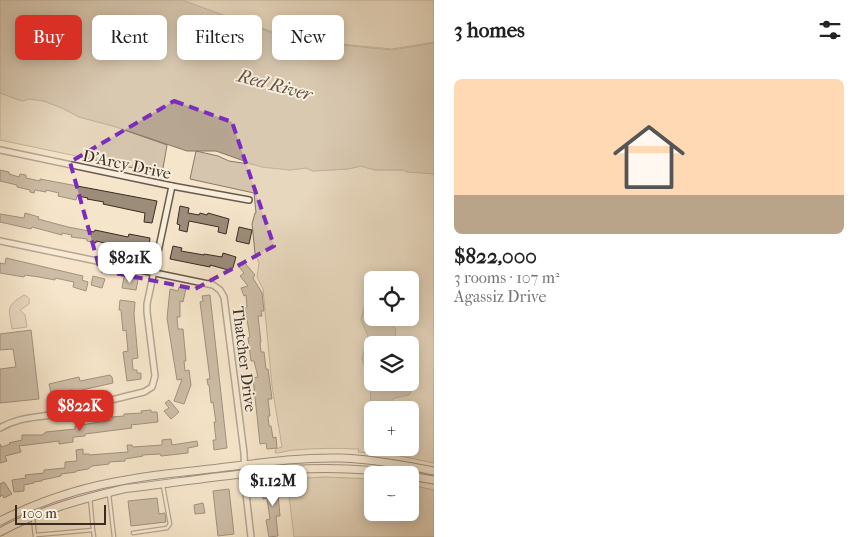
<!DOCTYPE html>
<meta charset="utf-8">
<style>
:root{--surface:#fff;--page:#f6f6f6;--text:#222;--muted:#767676;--accent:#d93025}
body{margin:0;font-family:"IM FELL French Canon",serif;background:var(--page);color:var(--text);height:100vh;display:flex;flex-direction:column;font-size:19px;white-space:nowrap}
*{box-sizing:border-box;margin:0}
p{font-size:16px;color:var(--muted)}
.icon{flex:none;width:28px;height:28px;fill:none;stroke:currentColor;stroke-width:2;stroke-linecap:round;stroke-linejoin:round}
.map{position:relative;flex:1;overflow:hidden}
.side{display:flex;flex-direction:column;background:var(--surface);width:430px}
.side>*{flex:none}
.top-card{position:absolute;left:15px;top:15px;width:344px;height:45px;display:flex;gap:10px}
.buttons{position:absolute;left:364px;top:271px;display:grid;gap:10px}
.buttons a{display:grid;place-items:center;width:55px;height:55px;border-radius:8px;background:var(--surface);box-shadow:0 2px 12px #0003;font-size:25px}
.scale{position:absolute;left:15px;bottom:12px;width:91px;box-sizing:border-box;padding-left:5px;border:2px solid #3b2b22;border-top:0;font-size:14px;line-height:18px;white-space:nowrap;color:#3b2b22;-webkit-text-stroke:4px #f8eedd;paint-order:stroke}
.price{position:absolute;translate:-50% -42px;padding:0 11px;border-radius:10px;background:#fff;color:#222;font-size:16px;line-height:32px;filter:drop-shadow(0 1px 2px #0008)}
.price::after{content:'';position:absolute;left:50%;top:30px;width:15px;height:11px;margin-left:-8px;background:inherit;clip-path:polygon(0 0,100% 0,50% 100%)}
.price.on{background:var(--accent);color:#fff}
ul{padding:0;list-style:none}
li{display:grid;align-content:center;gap:10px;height:265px;padding:0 20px}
li span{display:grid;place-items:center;height:155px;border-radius:8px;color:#555}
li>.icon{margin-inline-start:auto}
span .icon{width:90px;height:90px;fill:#fffc;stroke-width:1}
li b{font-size:21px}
h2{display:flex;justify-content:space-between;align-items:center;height:60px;padding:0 20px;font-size:21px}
.chip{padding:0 18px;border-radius:8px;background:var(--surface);box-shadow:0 2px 12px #0003;font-size:18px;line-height:45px}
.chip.on{background:var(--accent);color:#fff}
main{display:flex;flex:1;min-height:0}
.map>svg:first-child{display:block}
.green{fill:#d5c5ae;stroke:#887868;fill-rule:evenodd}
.water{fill:#b6a692;stroke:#857565}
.building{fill:#9c8c7a;stroke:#3b2b22}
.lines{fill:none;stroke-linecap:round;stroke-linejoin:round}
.lane-casing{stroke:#6a5a4c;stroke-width:5}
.street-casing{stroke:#6a5a4c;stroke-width:8}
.secondary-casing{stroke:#3b2b22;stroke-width:9}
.lane{stroke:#f8eedd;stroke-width:2.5}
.street{stroke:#f8eedd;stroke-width:5}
.secondary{stroke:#f8eedd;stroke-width:7}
.marked{fill:none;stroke:#7b2cbf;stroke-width:4;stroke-dasharray:10 6;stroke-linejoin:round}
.labels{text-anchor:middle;stroke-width:4;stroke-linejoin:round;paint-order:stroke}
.street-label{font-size:16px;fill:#3b2b22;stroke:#f8eedd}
.water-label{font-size:18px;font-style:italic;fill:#605044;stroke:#f8eedd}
</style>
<main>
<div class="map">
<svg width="434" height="537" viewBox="0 0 434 537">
<rect width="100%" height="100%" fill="#f5e5cb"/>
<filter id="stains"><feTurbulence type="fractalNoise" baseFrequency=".004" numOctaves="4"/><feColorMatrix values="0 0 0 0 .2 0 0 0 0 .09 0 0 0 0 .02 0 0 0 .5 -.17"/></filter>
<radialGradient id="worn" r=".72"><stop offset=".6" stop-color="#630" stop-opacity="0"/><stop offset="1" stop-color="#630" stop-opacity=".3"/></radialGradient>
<!-- green -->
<g class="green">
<path d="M178 0H434V42L392 49 321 42 276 33Z"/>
<path d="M0 93 22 101 29 99 44 101 62 108 79 117 113 126 167 145 162 174 0 140Z"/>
<path d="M196 151 218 156 229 161 290 170 306 168 313 171 348 169 361 166 375 170H403L434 174V463L400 456 358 452 359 449C337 448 316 448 295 450 288 450 282 453 275 453L276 449 282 447 272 386 263 289 257 277 259 263 255 253 252 224 255 213H256L254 193 190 179ZM372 280H410V318H372ZM372 345H410V382H372ZM372 410H410V448H372Z"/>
<path d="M24 295C29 297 30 299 29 304L20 310 25 315 27 327 12 329C9 308 5 307 24 295Z"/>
<path d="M325 477 372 479V512H410V485L434 490V537H294L287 479Z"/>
</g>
<!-- water -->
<g class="water">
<path d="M0 0H182L275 34 321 43 392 50 434 43V174L407 172 403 170H375L361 166 348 169 313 171 306 168 290 170 261 167 216 151H187L113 126 79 117 62 108 44 101 29 99 22 101 0 93Z"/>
<path d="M369 303 372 304V318H386L396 329 394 345H372V382L406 383 411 391 409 395 394 398 385 410H372V412L370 410 371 383 362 359 368 336 361 320 364 307Z"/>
</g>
<!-- building -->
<g class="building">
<path d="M0 170 9 172V174L19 177 20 174 26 175V178L40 181V179L157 201 152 223 144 222 145 213 103 204 104 202 87 199 88 198 77 196 76 200 58 196 59 193 46 190V192L35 190 34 193 30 192V190L17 187V185L0 181Z"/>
<path d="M180 206 189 208 188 213 199 215 200 213 207 215 208 213 229 219 226 234 218 232 219 227 189 221 187 232 179 230 180 225 177 224Z"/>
<path d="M25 213 39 217 38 219 68 227 94 232 95 230 128 237 129 234 150 238 148 253 96 241V243L87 241V239L71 237 72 235 62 233V235L32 227 31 229 0 222V214L24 218Z"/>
<path d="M239 227 252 230 249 244 236 241Z"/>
<path d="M173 246 182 248 181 251 204 255V254L222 257 223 253 236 257 232 271 210 265V267L170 259Z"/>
<path d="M6 258 83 276 82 280 88 282 86 291 73 287 74 282 55 278V280L39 277 25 275 24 277 0 273V263L5 264Z"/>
<path d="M245 263 255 275 253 278 262 293 264 311H261L262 316H258L261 342H260L261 352H264L266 369H268L272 399H268L270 416H268L269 426H271L273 438 276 437 277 448 267 449 266 443 260 444 253 378 258 377 254 361H251L249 345 248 338 250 337 245 308 247 307 246 295 244 296 241 288 248 286 240 276 244 273 239 267Z"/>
<path d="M93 276 105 279 102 288 91 285Z"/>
<path d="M124 277 138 280 136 290 122 288Z"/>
<path d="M179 287 186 288 183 302 180 301V317H177L178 329H183L186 361H184L185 371 189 370 191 385 184 404 174 401 182 379 177 380 167 318 170 289 178 291Z"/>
<path d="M210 295 227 448 214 450 213 440H216L214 422H216L213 402 211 403 209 385H208L207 379H210L200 302 203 301 202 296Z"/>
<path d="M120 300 135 302 134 314 138 358 132 359 133 370H137V373H141V379L127 381 123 352 128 351 126 330 123 331 121 310H119Z"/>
<path d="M31 330 39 399 0 403V369L16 367 13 349 0 350V334Z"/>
<path d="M110 375 112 377 113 383 73 392V390H71L61 392 62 395 52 397 49 384 79 377 80 381Z"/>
<path d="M169 400 179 412 171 419 164 411 169 408 165 403Z"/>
<path d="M151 410V412H157L158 422 131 425 132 428 85 434V436L73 437V442L59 444V441L19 446 21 452 5 456 7 461 0 463V444L2 447 10 444 9 443 22 440V435H42L46 432 75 429V426L112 420V417L124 416V414L142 413 141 411Z"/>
<path d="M171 439 172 445 197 441 198 446 188 448V453L161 456 160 454 142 455 143 456 125 459V461L109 462V464L92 466 88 469 76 471V472L61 474V476L42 480V481L34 482V483L24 485V491L14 492 12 480 26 478 25 475 44 473V470L65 468V462L77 461 76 450 83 449V454H89V455L128 452 127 445H132L133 447 162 445V440Z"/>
<path d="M4 482 12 494 4 498 2 495 0 497V484Z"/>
<path d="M281 482 282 490 278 494 280 516H276L278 536 269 537 266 520 270 519 267 498 263 499 262 491 269 490 270 484Z"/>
<path d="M229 489 234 534 218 536 213 491Z"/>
<path d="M157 498 159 514 165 513 166 522 131 526 128 501Z"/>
<path d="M203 503 205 513 195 514 194 505Z"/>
</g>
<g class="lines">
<defs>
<g id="lane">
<path d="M109 494 114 537"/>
<path d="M33 518 35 537"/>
<path d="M93 530 94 537"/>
<path d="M133 533 167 528 170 524 163 486"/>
<path d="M36 535 93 530 90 497"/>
</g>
<g id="street">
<path d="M0 150 172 186 249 200"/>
<path d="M0 241 213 285 220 290 224 297 244 453 245 485 251 537"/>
<path d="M0 428C18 417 36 418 56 414 85 407 114 399 144 392L152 387 155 376 147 312V304L172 186"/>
</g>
<g id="secondary">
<path d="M410 476 434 480"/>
<path d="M0 521C40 501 82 487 126 480 150 475 176 473 201 470 247 465 294 457 340 458 372 459 403 465 434 471"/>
<path d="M0 532C38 511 81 499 123 489 216 478 312 458 406 475"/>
</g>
</defs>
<!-- lane casing -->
<use href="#lane" class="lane-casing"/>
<!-- street casing -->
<use href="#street" class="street-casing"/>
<!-- secondary casing -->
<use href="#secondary" class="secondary-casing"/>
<!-- lane -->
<use href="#lane" class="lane"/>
<!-- street -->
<use href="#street" class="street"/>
<!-- secondary -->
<use href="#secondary" class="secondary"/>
</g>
<!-- marked area -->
<path d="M0 0H434V537H0ZM174 101 232 122 274 246 195 289 100 270 70 162Z" fill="#f5e5cb" fill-opacity=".55" fill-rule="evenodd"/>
<path class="marked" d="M174 101 232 122 274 246 195 289 100 270 70 162Z"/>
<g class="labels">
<!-- street labels -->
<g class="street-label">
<text transform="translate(127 164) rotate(12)" y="6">D'Arcy Drive</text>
<text transform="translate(245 359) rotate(83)" y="6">Thatcher Drive</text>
</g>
<!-- water labels -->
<g class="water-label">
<text transform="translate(275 85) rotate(15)" y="6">Red River</text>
</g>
</g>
<rect width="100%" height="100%" filter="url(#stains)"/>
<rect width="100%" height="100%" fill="url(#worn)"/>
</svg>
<div class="buttons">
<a><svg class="icon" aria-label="locate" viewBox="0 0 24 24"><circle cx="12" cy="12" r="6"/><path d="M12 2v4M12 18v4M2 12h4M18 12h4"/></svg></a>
<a><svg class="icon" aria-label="layers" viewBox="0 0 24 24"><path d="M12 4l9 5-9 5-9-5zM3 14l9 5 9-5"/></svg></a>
<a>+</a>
<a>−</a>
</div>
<div class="scale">100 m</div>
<b class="price" style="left:130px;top:284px">$821K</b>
<b class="price on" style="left:80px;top:432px">$822K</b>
<b class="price" style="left:273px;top:507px">$1.12M</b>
<div class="top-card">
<a class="chip on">Buy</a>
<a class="chip">Rent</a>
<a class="chip">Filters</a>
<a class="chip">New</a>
</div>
</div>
<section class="side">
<h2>3 homes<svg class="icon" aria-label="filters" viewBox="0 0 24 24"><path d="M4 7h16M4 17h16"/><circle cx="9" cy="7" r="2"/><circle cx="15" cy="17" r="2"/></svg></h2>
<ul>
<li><span style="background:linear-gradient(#ffd9b3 75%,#b9a48a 0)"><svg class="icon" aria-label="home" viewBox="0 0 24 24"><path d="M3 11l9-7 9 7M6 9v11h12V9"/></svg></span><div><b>$822,000</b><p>3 rooms · 107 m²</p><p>Agassiz Drive</p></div></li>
</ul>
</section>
</main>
